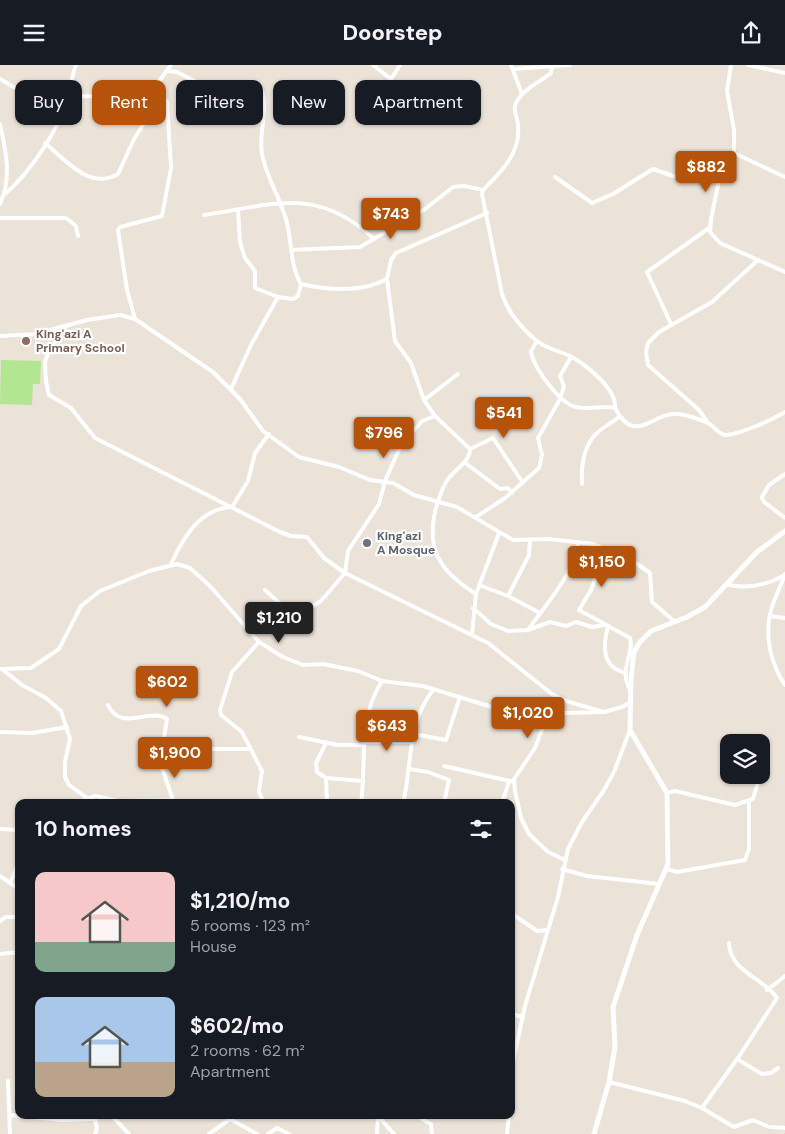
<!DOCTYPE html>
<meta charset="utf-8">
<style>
:root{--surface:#171b24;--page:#20242c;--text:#f1f3f6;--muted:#9ea1a6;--accent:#b45309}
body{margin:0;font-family:"DM Sans",sans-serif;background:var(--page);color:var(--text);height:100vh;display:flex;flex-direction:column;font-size:19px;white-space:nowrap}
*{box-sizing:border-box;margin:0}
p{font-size:16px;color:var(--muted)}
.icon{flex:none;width:28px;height:28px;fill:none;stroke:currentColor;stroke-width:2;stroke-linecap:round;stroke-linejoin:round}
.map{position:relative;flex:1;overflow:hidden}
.panel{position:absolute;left:15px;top:734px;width:500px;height:320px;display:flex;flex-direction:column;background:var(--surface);border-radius:10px;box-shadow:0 1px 4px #0004}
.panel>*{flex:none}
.hud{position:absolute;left:15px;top:15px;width:500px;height:45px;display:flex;gap:10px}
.buttons{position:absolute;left:720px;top:669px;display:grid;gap:10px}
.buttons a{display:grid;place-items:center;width:50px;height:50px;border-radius:10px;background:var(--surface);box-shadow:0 1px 4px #0004;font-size:25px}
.price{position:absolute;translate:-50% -42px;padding:0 11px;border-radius:5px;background:var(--accent);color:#fff;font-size:16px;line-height:32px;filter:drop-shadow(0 1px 2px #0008)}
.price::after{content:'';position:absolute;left:50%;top:30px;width:15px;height:11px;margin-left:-8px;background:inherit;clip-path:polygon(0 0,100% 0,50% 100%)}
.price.current{background:#222;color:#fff}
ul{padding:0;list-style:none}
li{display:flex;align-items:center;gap:15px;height:125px;padding:0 20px}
li span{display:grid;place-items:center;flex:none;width:140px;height:100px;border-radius:10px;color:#555}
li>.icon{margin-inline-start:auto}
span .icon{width:60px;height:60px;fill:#fffc;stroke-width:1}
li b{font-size:21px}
h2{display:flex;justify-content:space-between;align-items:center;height:60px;padding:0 20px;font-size:21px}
.chip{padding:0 18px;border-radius:10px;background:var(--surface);box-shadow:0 1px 4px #0004;font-size:18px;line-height:45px}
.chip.current{background:var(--accent);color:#fff}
header{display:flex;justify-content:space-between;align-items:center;height:65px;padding:0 20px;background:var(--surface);font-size:22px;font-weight:800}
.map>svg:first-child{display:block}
.green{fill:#b2e690}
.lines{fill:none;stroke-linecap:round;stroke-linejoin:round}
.street{stroke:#fff;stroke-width:4}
.secondary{stroke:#fff;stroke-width:5}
.education-dot{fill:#8d6e63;stroke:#fff;stroke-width:2}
.worship-dot{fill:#6b7280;stroke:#fff;stroke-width:2}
.labels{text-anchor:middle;stroke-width:4.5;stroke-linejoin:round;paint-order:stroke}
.education-label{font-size:12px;font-weight:bold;fill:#785e54;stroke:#fff;text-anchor:start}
.worship-label{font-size:12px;font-weight:bold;fill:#5b616d;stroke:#fff;text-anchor:start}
</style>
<header><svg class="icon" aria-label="menu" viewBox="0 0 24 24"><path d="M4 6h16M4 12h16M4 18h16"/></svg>Doorstep<svg class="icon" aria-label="share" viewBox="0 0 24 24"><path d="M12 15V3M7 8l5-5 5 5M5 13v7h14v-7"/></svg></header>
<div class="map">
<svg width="785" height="1069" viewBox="0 0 785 1069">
<rect width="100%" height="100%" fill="#ebe2d8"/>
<!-- green -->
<path class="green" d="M1 295 41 296 40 319H33L32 340 0 339Z"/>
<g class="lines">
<!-- street -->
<g class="street">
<path d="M373 0 391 14 400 0"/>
<path d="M511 0 522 29"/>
<path d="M731 0 727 26 734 65V88L721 106 711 154 710 167 720 178 785 207"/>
<path d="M748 0 785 8"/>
<path d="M552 1 551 8C540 17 523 24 516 38 512 45 518 53 518 60 521 88 501 107 483 125L482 129 502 229C508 247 522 264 537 276 547 284 560 286 572 292 587 301 617 324 615 343"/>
<path d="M513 4 570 0"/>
<path d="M168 6 177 7 206 22 260 20C270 43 258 66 262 89 266 110 277 128 284 148 293 170 288 197 301 219 327 225 362 228 387 214L391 195 396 188 487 148"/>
<path d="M0 14 24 28 44 32 96 31 153 24 171 0"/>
<path d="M0 59C6 86 12 112 0 139"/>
<path d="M45 78C65 94 89 126 118 109L134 74 153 44 158 28"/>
<path d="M734 88 785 112"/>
<path d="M555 112 592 138 613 129 653 104 682 114 703 112 721 106"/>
<path d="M4 130C30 108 60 63 69 30 71 20 72 10 76 0"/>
<path d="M238 145 240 177 245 193 255 206V223L278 232 293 234 298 231 301 219"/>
<path d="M204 150C272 140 317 120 374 174"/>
<path d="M0 153H66L76 161 78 171"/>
<path d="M291 185 360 182 425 144 453 122 464 121 483 125"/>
<path d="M387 214 395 276 411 298 424 335 435 351 470 384C471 396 454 405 448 414 442 422 439 433 436 443 425 485 441 507 476 529"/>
<path d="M135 254 127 225 118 165 120 162 162 151 171 103 167 37 153 24"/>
<path d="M671 259 647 207 709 163"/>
<path d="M67 260 48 288 45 297 46 316 49 330 71 343 95 373 280 467 291 471 307 472 324 493 345 508 488 578 552 629 566 636 604 647"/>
<path d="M0 271 35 269 87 255 120 250 135 254 213 307 240 334 263 366 299 392 339 402 370 415 393 418 414 430 457 442 513 475 548 474 593 479 630 494 650 508 652 537 674 556"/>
<path d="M537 276 531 286C533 302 560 339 576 342 589 345 603 340 615 343 635 382 654 346 678 349 687 350 704 355 711 360 716 364 721 371 727 370 743 368 772 355 785 347"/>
<path d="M231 324 251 280 278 232"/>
<path d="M424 335 458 309"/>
<path d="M708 358 699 345 648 300 646 287 648 278 659 267 712 237 758 195"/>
<path d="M470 384 493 373 523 418"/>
<path d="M464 397 500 424 508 423 512 428"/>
<path d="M785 409 769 420 762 432 764 437 785 453"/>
<path d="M582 419C581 401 583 381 597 368 603 362 612 358 619 352"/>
<path d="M232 442 248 416 255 388 269 369"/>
<path d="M476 452 505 433 539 403 542 390 538 373 560 334 564 321 560 311 571 292"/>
<path d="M607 484 591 525 579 545 630 573C635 589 617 606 631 626"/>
<path d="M171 499C183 473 199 445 230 442"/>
<path d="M785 509C781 521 774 534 771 545 764 571 771 599 785 620"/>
<path d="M479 520 508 531 540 548"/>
<path d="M729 520C749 524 767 520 785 510"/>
<path d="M265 525 295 552 321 536 345 508 348 486 379 439 385 416 401 380 422 356 435 351"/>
<path d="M508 531 529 490 530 475"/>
<path d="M473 543 491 559 508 566 528 565 550 557 566 561 576 557 592 562 605 560"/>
<path d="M770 551 785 553"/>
<path d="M608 561C603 581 601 602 626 608"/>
<path d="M528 565C544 542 577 505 578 477"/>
<path d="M472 570 476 529 499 468"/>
<path d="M259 577 232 607 220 645 221 650 242 667 262 706 259 726 263 738"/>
<path d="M0 604 31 603 59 584 81 541 100 526 149 506 177 499 190 503 210 521 259 577 283 592 303 600 323 599 358 606 382 616 423 621 492 642 530 649 604 647 622 642 631 637"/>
<path d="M2 604 22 620 46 633 61 646 70 674 65 697V712L69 720 87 733"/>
<path d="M108 640C121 668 150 642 167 654L160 697 174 738"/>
<path d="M548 649 535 683 514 714 515 726 521 753 529 769 548 787 565 795"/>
<path d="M0 667 32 668 67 662"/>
<path d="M413 669 446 675 460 632"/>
<path d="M299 672 338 680H364"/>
<path d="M364 677H411"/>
<path d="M326 678 316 698 317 707 326 713 363 716"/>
<path d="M161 690 210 684H250"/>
<path d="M444 701 514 717"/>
<path d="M409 704 428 707 449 715 444 738"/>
<path d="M326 713 327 738"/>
<path d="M667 728 675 726 735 740 753 734 760 710"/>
<path d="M361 736 374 738"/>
<path d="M74 738 96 731 118 736 173 735"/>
<path d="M361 738C367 694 357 655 382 616"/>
<path d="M403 738C413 697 406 660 433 625"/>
<path d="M502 738 509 716"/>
<path d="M0 764 19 765"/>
<path d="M562 804 587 811 659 819"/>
<path d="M667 804 677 807 745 795 749 784V736"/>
<path d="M0 811 19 824"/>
<path d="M11 817 19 795"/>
<path d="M511 848 537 866 547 865"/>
<path d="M0 856 6 852H19"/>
<path d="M0 889 19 887"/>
<path d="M767 925 785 911"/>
<path d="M511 949 523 952"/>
<path d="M737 994 762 1009 771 1008 778 1003"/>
<path d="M511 1006 525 941 558 832 568 784 582 757 604 725 614 707 630 665"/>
<path d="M8 1016 10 1069"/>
<path d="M609 1017 685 1036 702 1043 734 1062 753 1055 769 1062 785 1063"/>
<path d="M702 1043 740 990 777 933C764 913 730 907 729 878"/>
<path d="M10 1050 62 1055 95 1054"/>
<path d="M94 1050 97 1063 95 1069"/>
<path d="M111 1050 129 1069"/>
<path d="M421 1050 422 1054 431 1059 432 1069"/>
<path d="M378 1051 394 1069"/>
<path d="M209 1069 230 1054 257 1069"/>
<path d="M268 1069 277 1063 289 1069"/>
<path d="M377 1069 378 1050"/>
<path d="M507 1069 509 1050"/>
</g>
<!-- secondary -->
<path class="secondary" d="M594 1069 609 1017 615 982 613 942 637 870 668 799 667 728 630 665 631 614 634 587 640 577 651 566 687 552 705 542 757 487 785 466"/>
</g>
<!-- markers -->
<circle class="education-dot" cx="26" cy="276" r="5"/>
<circle class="worship-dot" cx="367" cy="478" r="5"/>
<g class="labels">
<!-- education labels -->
<g class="education-label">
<text x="36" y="273">King'azi A<tspan x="36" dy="14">Primary School</tspan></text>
</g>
<!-- worship labels -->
<g class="worship-label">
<text x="377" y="475">King'azi<tspan x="377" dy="14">A Mosque</tspan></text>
</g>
</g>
</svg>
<div class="buttons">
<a><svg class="icon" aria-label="layers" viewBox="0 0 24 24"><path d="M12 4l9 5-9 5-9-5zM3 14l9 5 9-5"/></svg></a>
</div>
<b class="price" style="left:706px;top:128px">$882</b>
<b class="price" style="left:391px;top:175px">$743</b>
<b class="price" style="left:504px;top:374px">$541</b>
<b class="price" style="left:384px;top:394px">$796</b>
<b class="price" style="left:602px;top:523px">$1,150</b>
<b class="price current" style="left:279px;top:579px">$1,210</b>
<b class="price" style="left:167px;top:643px">$602</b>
<b class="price" style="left:528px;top:674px">$1,020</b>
<b class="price" style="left:387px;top:687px">$643</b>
<b class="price" style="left:175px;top:714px">$1,900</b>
<div class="hud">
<a class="chip">Buy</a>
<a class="chip current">Rent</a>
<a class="chip">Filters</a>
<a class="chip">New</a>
<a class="chip">Apartment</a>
</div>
<section class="panel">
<h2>10 homes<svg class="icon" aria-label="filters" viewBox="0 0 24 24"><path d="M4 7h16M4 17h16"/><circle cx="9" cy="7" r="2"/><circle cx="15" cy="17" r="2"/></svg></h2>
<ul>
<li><span style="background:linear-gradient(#f6c9c9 70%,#7fa58c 0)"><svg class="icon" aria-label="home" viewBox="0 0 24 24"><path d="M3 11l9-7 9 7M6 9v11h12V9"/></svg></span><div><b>$1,210/mo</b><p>5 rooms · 123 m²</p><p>House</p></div></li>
<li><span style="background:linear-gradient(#a9c7e8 65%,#b9a48a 0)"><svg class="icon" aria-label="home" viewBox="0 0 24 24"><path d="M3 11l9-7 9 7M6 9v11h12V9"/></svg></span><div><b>$602/mo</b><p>2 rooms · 62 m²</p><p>Apartment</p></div></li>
</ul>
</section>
</div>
